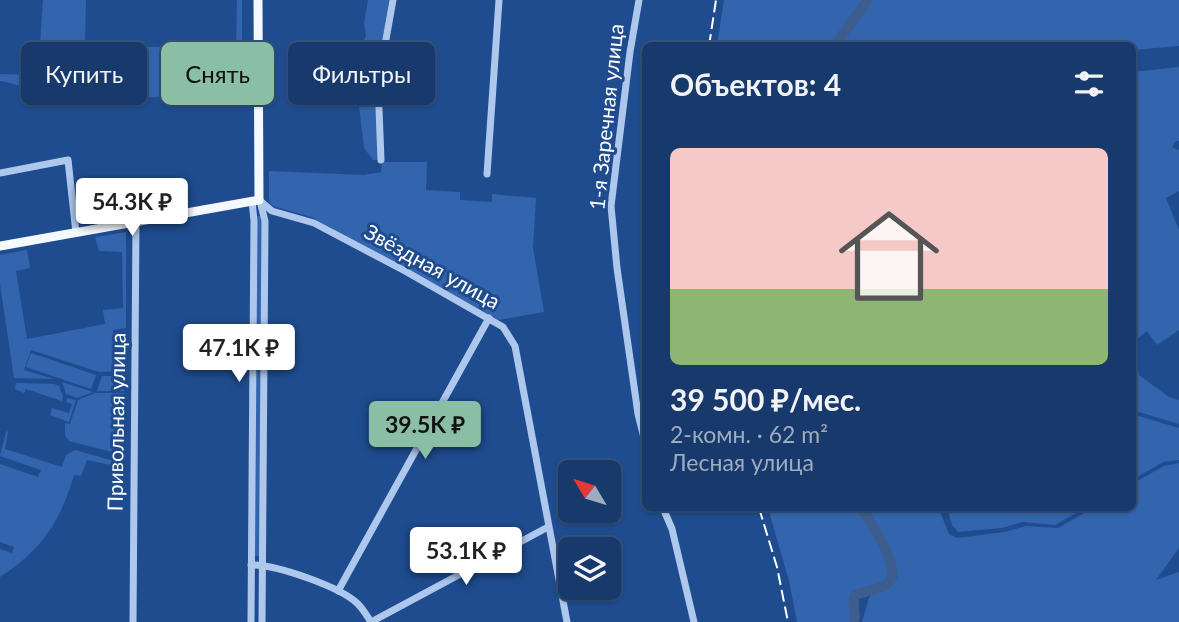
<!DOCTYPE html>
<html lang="ru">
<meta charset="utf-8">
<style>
:root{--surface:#17396b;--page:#204071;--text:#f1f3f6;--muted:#9eacc1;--line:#36537e;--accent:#8abfa5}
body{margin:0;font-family:Lato,sans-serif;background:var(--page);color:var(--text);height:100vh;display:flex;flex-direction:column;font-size:26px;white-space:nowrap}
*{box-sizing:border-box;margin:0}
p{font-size:23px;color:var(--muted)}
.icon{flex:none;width:38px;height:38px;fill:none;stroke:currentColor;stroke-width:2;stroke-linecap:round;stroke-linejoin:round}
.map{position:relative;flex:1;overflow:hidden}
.side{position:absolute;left:642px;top:42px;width:494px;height:469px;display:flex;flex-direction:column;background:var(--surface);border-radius:10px;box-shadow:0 2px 5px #0004,0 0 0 2px var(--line)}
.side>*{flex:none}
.guide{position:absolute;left:21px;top:42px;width:516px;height:63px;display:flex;gap:14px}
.needle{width:46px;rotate:308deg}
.fabs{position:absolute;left:558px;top:460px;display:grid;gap:14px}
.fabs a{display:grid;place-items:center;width:63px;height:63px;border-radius:10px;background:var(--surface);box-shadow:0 2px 5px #0004,0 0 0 2px var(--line);font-size:35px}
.price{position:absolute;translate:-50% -60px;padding:0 16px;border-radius:7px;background:#fff;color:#222;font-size:23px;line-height:46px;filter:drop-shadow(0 2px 4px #0008)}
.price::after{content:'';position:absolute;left:50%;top:42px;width:21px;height:16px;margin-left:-10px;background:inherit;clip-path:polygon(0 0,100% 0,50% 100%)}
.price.current{background:var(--accent);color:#111}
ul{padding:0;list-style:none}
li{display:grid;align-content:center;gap:14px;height:371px;padding:0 28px}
li span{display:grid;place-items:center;height:217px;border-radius:10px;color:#555}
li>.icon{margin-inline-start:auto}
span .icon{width:126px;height:126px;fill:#fffc;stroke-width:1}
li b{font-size:30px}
h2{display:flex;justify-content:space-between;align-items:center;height:84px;padding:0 28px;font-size:30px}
.tag{padding:0 24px;border-radius:10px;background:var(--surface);box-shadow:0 2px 5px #0004,0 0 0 2px var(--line);font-size:24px;line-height:63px}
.tag.current{background:var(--accent);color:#111}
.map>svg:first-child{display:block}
.green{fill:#3265ad}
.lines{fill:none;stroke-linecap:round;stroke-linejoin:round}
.river{stroke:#3d5d8e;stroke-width:10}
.minor{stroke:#aec8ed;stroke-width:7}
.major{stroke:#f4f8ff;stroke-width:9}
.rail{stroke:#fff;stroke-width:2;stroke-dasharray:12 5;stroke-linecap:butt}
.labels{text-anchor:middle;stroke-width:6;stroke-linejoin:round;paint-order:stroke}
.street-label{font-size:21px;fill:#fff;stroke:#1f4c8f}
</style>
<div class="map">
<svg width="1179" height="622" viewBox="0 0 1179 622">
<rect width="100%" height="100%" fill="#1f4c8f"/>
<!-- green -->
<g class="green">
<path d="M43 0H86L85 46 236 48 237 0H242V96L91 98C55 104 33 87 0 81V74L36 75 38 73Z"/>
<path d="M368 0H389L374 94 379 160H373L364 148 359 105 367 101 359 85 361 51 366 35 364 23Z"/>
<path d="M724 0H1179V46L1132 50V46L717 45Z"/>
<path d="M1179 67V141H1176L1172 147 1179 150V191L1166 198 1179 230V330L1157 345 1147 331 1132 343V72Z"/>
<path d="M382 162H427L426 190 460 192V200L492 202V194L536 198 533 248 544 312 498 320 311 217 273 206 269 202V171L364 175 381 172Z"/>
<path d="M257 216H262L260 556H255Z"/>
<path d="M126 232V328L113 330V361H126V371L99 372 31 350 24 370 54 379 14 378 0 284V255L27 250 30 268 16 271 27 339 105 324 103 310 123 308 122 252 99 251 95 237Z"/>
<path d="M31 353 96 375 91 389 26 367Z"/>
<path d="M1132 363 1137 365 1139 375 1169 397 1179 400V424L1132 410Z"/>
<path d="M102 376H124V391H97Z"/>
<path d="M62 382 93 392 77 398 66 394Z"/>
<path d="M16 383 54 384 59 386 63 396 62 401 26 389 24 393 15 389Z"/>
<path d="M95 393H124V455L69 441 65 435V423L70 424 78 400Z"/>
<path d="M67 398 76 400 69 422 50 415 52 408 69 413 72 404 66 402Z"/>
<path d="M1132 414 1179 428V460L1163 462 1132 480Z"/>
<path d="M8 431 5 449 62 467 66 455 75 450 121 463 125 468 87 460 81 476 74 475C60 522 42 550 0 577V549L12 553 14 547 0 542V464L38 477 41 470 0 456 6 432Z"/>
<path d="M1179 463V548L1156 580 1179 572V622H862L869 598 875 589 887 588 895 577C893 551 876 529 864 508H939L947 530 950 535 958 538 1004 532 1026 526 1058 528 1093 508H1132V484L1164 466Z"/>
<path d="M768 508H859C871 528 891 553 892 577L885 585 854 594C849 606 856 612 852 622H797L789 581Z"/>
<path d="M947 508H1085L1055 525 1023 522 1002 528 958 532 952 525Z"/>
</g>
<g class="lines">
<!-- river -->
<g class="river">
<path d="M834 46 868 0"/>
<path d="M854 622C857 613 851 605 855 595L885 586 893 577C892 552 874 528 861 508"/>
</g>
<!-- minor -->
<g class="minor">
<path d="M639 0 630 52 611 206 617 268 638 414 646 446"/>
<path d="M381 160 378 84 393 0"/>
<path d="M0 173 68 160 76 233"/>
<path d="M487 174 499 0"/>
<path d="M259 200 272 211 314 223 405 271 503 327 515 346 567 622"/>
<path d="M260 201 265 221 262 622"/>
<path d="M663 508 672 529 694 622"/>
<path d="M251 565C275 564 341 587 358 604 363 609 367 616 371 622L548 527"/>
<path d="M338 591 489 318"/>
<path d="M133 622 136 222"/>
<path d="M251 622 254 221 252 201"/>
</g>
<!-- major -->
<path class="major" d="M0 246 259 200 258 0"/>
<!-- rail -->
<g class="rail">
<path d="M709 46 716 0"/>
<path d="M759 508 777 567 788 622"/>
</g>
</g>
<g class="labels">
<!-- street labels -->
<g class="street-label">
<text transform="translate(607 117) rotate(-84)" y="7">1-я Заречная улица</text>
<text transform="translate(432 267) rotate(29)" y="7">Звёздная улица</text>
<text transform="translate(117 422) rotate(-89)" y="7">Привольная улица</text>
</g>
</g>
</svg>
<div class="fabs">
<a><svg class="needle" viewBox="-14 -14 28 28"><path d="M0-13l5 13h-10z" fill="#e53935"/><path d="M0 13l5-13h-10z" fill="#9eacc1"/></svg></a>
<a><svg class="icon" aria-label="layers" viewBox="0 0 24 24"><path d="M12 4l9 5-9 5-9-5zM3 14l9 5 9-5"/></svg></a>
</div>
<b class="price" style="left:132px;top:238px">54.3K ₽</b>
<b class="price" style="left:239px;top:384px">47.1K ₽</b>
<b class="price current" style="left:425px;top:461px">39.5K ₽</b>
<b class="price" style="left:466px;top:587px">53.1K ₽</b>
<div class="guide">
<a class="tag">Купить</a>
<a class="tag current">Снять</a>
<a class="tag">Фильтры</a>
</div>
<section class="side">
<h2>Объектов: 4<svg class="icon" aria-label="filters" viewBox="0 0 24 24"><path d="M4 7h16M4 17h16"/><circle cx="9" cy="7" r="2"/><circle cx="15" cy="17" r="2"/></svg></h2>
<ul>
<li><span style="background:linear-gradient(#f6c9c9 65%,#8fb573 0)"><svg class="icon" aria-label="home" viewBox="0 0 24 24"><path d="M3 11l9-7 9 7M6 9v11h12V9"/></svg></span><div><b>39 500 ₽/мес.</b><p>2-комн. · 62 m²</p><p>Лесная улица</p></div></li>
</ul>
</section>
</div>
